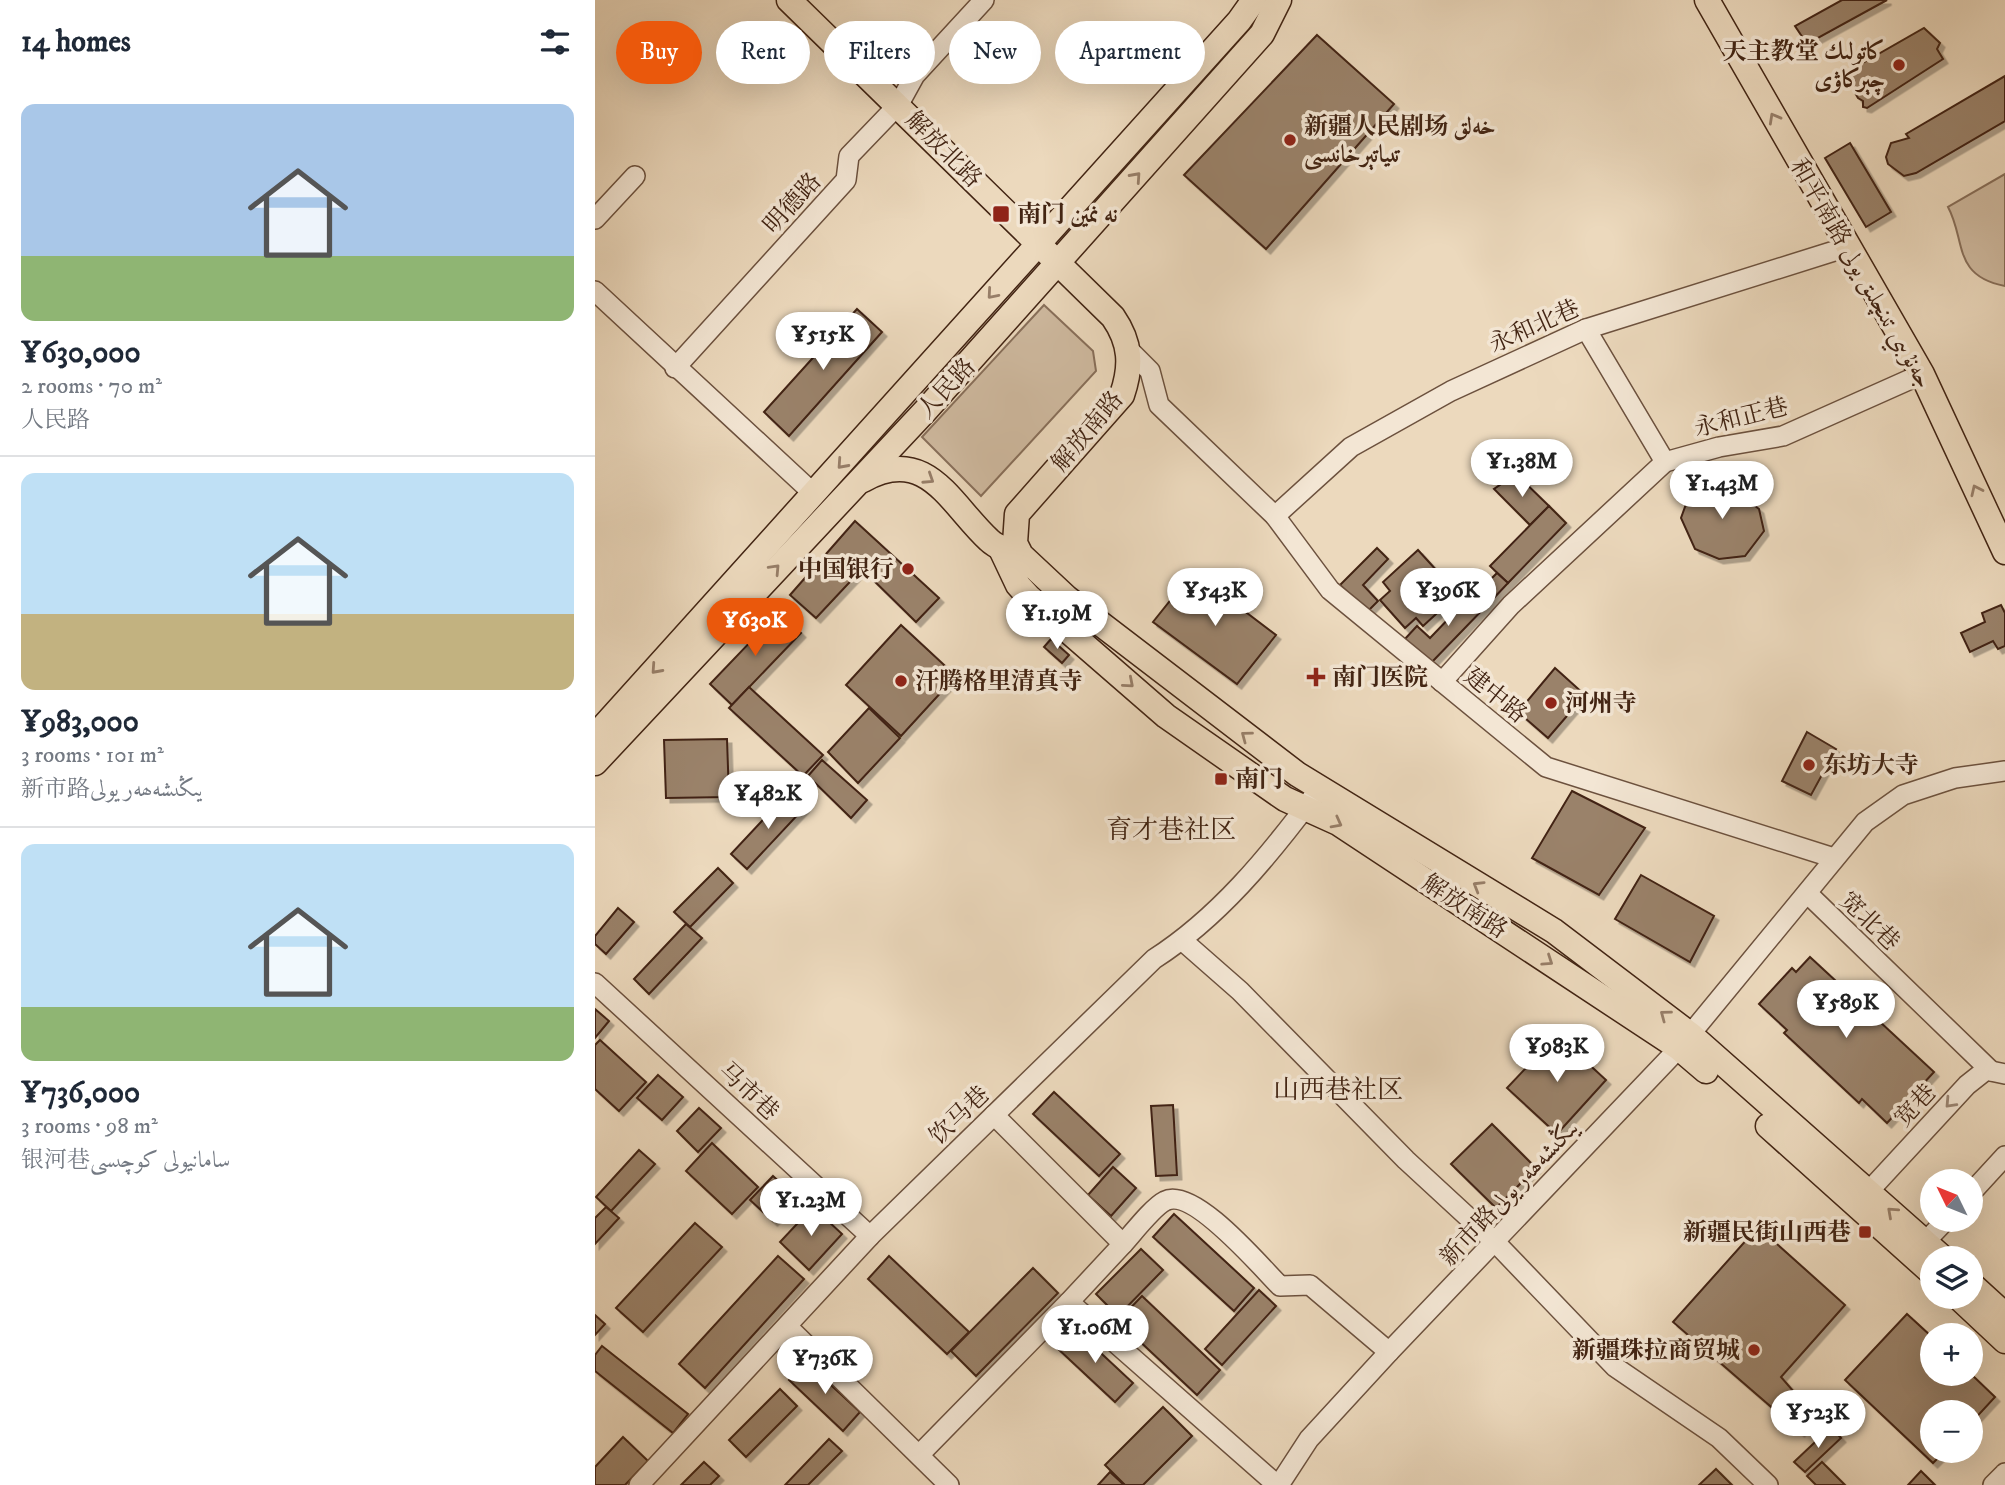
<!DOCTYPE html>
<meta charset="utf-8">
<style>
:root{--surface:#fff;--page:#f2f2f3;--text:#1f2937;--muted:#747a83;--line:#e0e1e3;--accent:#ea580c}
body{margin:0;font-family:"IM FELL DW Pica",Amiri,"Noto Serif SC",serif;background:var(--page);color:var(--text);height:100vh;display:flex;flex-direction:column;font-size:26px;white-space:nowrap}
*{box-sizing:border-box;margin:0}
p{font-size:23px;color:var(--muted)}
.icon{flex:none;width:38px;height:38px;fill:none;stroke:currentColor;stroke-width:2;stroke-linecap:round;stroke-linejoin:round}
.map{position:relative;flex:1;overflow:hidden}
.side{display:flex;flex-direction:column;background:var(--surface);width:595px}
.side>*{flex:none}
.hud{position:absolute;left:21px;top:21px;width:665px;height:63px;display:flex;gap:14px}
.needle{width:46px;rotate:313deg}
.controls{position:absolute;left:1325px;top:1169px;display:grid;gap:14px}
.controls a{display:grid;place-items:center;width:63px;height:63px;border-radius:50%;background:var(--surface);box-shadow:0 7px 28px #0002;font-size:35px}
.price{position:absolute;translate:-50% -60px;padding:0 16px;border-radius:24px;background:#fff;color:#222;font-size:23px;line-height:46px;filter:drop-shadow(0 2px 4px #0008)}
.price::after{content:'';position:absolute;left:50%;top:42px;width:21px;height:16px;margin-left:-10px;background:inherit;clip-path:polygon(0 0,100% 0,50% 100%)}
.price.active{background:var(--accent);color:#fff}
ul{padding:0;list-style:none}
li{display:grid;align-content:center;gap:14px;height:371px;padding:0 21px}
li+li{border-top:2px solid var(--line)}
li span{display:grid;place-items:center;height:217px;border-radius:14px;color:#555}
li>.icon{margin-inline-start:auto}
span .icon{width:126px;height:126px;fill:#fffc;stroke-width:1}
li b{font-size:30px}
h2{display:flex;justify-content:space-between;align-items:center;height:84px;padding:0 21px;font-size:30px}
.tag{padding:0 24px;border-radius:32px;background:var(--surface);box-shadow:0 7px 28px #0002;font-size:24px;line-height:63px}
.tag.active{background:var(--accent);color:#fff}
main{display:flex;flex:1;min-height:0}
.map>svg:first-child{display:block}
.green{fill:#cfbaa0;stroke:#886f5a;stroke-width:2}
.building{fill:#9a826b;stroke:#422413;stroke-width:2;filter:url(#shadow)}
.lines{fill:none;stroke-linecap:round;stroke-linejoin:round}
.minor-casing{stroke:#6c513e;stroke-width:22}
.major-casing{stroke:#422413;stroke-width:27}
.minor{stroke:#f3e6d4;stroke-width:19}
.major{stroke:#ecd9bd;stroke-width:24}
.oneway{stroke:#977e68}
.oneway2{stroke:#9a8574}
.poi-dot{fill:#8f2418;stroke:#f3e6d4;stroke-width:2.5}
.labels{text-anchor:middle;stroke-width:7;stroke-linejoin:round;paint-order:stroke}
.poi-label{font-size:24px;font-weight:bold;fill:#422413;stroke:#f3e6d4;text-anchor:start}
.street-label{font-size:24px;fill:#422413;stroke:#f3e6d4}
.neighbourhood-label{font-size:26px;fill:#422413;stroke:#f3e6d4}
</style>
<main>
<section class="side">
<h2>14 homes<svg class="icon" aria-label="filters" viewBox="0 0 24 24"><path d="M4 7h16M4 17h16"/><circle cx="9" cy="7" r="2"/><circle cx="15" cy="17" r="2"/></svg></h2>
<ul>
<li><span style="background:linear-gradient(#a9c7e8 70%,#8fb573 0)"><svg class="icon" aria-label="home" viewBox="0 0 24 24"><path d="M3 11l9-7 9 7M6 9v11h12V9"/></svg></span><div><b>¥630,000</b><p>2 rooms · 70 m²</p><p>人民路</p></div></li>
<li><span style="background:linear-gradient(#bfe0f5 65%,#c2b280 0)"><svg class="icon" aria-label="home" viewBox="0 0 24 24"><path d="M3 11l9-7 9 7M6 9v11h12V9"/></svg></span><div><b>¥983,000</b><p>3 rooms · 101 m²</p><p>新市路يىڭىشەھەر يولى</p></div></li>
<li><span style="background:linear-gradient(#bfe0f5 75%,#8fb573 0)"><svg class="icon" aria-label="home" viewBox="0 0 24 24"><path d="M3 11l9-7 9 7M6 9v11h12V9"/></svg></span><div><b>¥736,000</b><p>3 rooms · 98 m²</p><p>银河巷سامانيولى كوچىسى</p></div></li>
</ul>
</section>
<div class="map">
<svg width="1410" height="1485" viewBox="0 0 1410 1485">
<defs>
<filter id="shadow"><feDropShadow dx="4.5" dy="4.5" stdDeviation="0" flood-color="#0004"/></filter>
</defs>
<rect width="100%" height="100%" fill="#ecd9bd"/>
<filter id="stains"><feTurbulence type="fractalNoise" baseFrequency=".00286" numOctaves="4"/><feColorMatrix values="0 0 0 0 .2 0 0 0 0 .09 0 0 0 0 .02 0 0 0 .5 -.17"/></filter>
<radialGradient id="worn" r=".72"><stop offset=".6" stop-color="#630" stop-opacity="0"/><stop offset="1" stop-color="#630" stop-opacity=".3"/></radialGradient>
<!-- green -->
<g class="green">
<path d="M1410 174V286C1357 276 1371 240 1353 207Z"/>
<path d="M449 305 498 351 501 371 386 496 327 437Z"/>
</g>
<!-- building -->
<g class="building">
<path d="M1247 0H1292L1212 44 1200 26Z"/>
<path d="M1329 28 1345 43 1342 49 1348 59 1272 108 1268 107V101L1263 98 1255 84 1259 81 1253 79 1252 72Z"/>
<path d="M722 35 799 104 671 249 589 175Z"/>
<path d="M1410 76V121L1321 173 1309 176 1293 164 1291 157 1296 143 1314 138 1311 134Z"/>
<path d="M1255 143 1296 212 1271 227 1230 158Z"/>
<path d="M262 309 287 332 194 436 169 412Z"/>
<path d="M921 474 954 506 935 525 899 489Z"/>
<path d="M1115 480 1138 489 1164 509 1169 531 1150 556 1124 559 1100 549 1086 518 1095 493Z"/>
<path d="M954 506 971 523 913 583 895 566Z"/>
<path d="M260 521 344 598 321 622 267 569 221 618 195 595Z"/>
<path d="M782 548 793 559 768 585 783 601 772 612 745 585Z"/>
<path d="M823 550 863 594 828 626 821 618 810 628 785 600 795 591 788 582Z"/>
<path d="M598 572 681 635 642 684 558 622Z"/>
<path d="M902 573 913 583 897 600 886 589Z"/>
<path d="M884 587 897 600 835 664 809 640 822 626 835 638Z"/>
<path d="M1406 605 1410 613V646L1403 649 1398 641 1375 652 1366 633 1390 622 1387 613Z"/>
<path d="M184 612 206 633 137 705 115 684Z"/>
<path d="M306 625 361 676 306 736 251 685Z"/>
<path d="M456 639 474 655 467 663 449 647Z"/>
<path d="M960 668 990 695 953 738 923 712Z"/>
<path d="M154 687 228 755 208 776 134 708Z"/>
<path d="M274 708 305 738 263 783 233 752Z"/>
<path d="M1212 732 1241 749 1216 795 1187 781Z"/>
<path d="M132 739 134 797 71 798 69 740Z"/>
<path d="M227 760 272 800 256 818 213 776Z"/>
<path d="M977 791 1050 828 1004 895 937 858Z"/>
<path d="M193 793 209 808 152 869 136 854Z"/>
<path d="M123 868 138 883 95 927 79 912Z"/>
<path d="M1046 875 1119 916 1095 962 1020 919Z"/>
<path d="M23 908 39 922 11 954 0 944V936Z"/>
<path d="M91 924 107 938 54 994 39 979Z"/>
<path d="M1215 957 1339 1072 1292 1123 1267 1099 1264 1103 1189 1033 1192 1030 1164 1004 1197 968 1201 972Z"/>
<path d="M0 1009 14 1021 0 1038Z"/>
<path d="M962 1035 1011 1080 962 1134 912 1088Z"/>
<path d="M5 1040 51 1082 24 1111 0 1089V1045Z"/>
<path d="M63 1075 88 1097 67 1120 42 1098Z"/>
<path d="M459 1092 525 1154 504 1176 438 1114Z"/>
<path d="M578 1105 582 1175 561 1176 556 1106Z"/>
<path d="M104 1108 126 1128 103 1152 82 1131Z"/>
<path d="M897 1124 941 1168 901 1208 856 1164Z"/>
<path d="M117 1143 163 1187 137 1214 91 1171Z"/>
<path d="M44 1150 60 1164 16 1211 1 1197Z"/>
<path d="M518 1167 541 1188 516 1216 493 1195Z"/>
<path d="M178 1176 201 1197 178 1221 155 1200Z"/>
<path d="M11 1207 24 1218 0 1244V1218Z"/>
<path d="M218 1207 247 1234 214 1270 185 1242Z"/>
<path d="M579 1214 659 1288 639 1311 558 1237Z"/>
<path d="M100 1223 127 1247 48 1332 21 1308Z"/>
<path d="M1163 1227 1250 1305 1186 1377 1218 1414 1205 1432 1078 1322Z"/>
<path d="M546 1249 568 1270 523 1316 501 1294Z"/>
<path d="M183 1256 209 1279 110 1388 84 1364Z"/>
<path d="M294 1256 374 1332 352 1354 273 1279Z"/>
<path d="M438 1268 463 1293 381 1376 356 1351Z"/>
<path d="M664 1290 681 1306 627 1365 610 1349Z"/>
<path d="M547 1296 625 1370 602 1395 523 1321Z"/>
<path d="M1312 1314 1337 1337V1374H1376L1400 1397 1376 1423V1412H1337V1451H1350L1338 1463 1250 1380Z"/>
<path d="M0 1315 10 1324 0 1335Z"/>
<path d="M479 1328 538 1383 520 1402 461 1347Z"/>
<path d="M7 1346 93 1414 78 1433 0 1371V1355Z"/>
<path d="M211 1362 265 1412 248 1431 194 1380Z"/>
<path d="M185 1389 202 1406 151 1457 134 1440Z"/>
<path d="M568 1407 597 1436 548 1485H530L510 1465Z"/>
<path d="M1236 1427 1246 1438 1210 1472 1199 1462Z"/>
<path d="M28 1437 53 1461 30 1485H0V1467Z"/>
<path d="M234 1439 247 1451 213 1485H190Z"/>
<path d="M109 1462 124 1476 115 1485H86Z"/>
<path d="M1227 1462 1250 1485H1221L1212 1476Z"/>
<path d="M1121 1469 1137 1485H1104Z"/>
<path d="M1326 1471 1340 1485H1313Z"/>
<path d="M515 1472 529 1485H503Z"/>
</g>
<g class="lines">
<defs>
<g id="minor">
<path d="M0 219 40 176"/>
<path d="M0 291 219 494"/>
<path d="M991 329 1070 462"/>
<path d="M534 350 555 371 564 405 680 516 735 590 951 767 1239 858"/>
<path d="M80 368 251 180 254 156 304 104 320 75 389 0"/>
<path d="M680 516 756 447 856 391 991 329 1252 247"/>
<path d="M847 682 916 605 1070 462 1124 447 1188 436 1327 374"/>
<path d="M1212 893 1396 1071"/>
<path d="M588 941 645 991 811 1160 901 1243 1020 1367 1124 1438 1173 1485"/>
<path d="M0 983 275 1236"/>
<path d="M399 1115 528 1244 474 1302"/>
<path d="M1274 1191 1372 1085 1391 1070 1410 1074"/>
<path d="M1376 1193 1410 1156"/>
<path d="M1330 1242 1351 1220"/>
<path d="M528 1244C538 1233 558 1207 570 1201 598 1186 665 1266 685 1286L715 1285 794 1352"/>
<path d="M193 1327 354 1485"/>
<path d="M324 1455 474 1302 682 1485"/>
<path d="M44 1485 275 1236 559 959C623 918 673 857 718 797"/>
<path d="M684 1485 714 1439 794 1352 1084 1048 1270 822 1308 795 1360 778 1410 771"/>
<path d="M1398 1485 1410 1473"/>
</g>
<g id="major">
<path d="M194 0 518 317C536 343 537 366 527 395L422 514 420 543 426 555 472 598 702 774 959 931 1096 1035 1348 1258"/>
<path d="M1112 0 1327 374 1410 552"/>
<path d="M268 480C332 444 355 504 394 540 400 546 410 550 417 554"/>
<path d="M405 547 423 585 434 597 571 716 690 799 743 823 1084 1048 1111 1071"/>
<path d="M0 736 644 21 659 0"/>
<path d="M0 763 331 410 667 34 684 0"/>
<path d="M1173 1126 1337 1273"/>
<path d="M1376 1284 1410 1315"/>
<path d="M1363 1297 1410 1341"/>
</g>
</defs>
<!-- minor casing -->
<use href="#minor" class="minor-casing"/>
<!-- major casing -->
<use href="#major" class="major-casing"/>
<!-- minor -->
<use href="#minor" class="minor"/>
<!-- major -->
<use href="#major" class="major"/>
</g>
<!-- one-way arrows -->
<defs><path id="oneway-chevron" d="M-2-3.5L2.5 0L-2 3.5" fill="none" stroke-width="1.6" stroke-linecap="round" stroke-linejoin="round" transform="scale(1.75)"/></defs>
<g class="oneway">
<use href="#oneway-chevron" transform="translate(1179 118) rotate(-119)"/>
<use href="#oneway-chevron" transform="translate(541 177) rotate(-48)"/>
<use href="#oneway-chevron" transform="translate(397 294) rotate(131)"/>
<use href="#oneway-chevron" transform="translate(247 464) rotate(132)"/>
<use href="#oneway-chevron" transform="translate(334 479) rotate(33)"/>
<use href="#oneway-chevron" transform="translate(1381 490) rotate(-115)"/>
<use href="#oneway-chevron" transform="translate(180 569) rotate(-47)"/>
<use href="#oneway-chevron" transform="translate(61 669) rotate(132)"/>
<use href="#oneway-chevron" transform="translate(534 683) rotate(41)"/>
<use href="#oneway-chevron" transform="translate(651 736) rotate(-143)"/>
<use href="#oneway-chevron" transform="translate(742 823) rotate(28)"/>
<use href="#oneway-chevron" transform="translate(883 886) rotate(-149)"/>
<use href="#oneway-chevron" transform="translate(953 961) rotate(34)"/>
<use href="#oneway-chevron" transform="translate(1070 1015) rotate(-143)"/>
<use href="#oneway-chevron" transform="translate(1297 1212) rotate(-138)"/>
</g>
<use class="oneway2" href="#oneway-chevron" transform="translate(1355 1103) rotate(133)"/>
<!-- markers -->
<g class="poi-dot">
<circle cx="1304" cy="65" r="7"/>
<circle cx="695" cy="140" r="7"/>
<rect x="397" y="205" width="18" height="18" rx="3.5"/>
<circle cx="313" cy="569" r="7"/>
<path d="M717.5 666.5h7v7h7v7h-7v7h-7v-7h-7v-7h7z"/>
<circle cx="306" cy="681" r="7"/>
<circle cx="956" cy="703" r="7"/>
<circle cx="1214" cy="765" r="7"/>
<rect x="619" y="772" width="14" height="14" rx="3.5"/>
<rect x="1263" y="1225" width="14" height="14" rx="3.5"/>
<circle cx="1159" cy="1350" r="7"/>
</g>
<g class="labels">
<!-- poi labels -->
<g class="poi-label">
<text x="1290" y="59" text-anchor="end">天主教堂 كاتولىك<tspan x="1290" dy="28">چېركاۋى</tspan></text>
<text x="709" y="134">新疆人民剧场 خەلق<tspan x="709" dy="28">تىياتېرخانىسى</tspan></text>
<text x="422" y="222">南门 نە نمين</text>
<text x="299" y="577" text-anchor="end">中国银行</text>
<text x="737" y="685">南门医院</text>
<text x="320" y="689">汗腾格里清真寺</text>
<text x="970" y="711">河州寺</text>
<text x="1228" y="773">东坊大寺</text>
<text x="640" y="787">南门</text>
<text x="1256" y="1240" text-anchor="end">新疆民街山西巷</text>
<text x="1145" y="1358" text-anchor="end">新疆珠拉商贸城</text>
</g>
<!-- street labels -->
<g class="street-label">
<text transform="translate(349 149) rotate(45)" y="8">解放北路</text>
<text transform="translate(197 203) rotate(-48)" y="8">明德路</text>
<text transform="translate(1267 273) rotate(60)" y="8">和平南路 جەنۇبىي تىنچلىق يولى</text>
<text transform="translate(939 326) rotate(-24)" y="8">永和北巷</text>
<text transform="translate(351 388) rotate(-47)" y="8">人民路</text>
<text transform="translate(1146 417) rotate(-14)" y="8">永和正巷</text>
<text transform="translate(492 431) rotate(-50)" y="8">解放南路</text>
<text transform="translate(901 695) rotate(39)" y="8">建中路</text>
<text transform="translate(870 906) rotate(33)" y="8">解放南路</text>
<text transform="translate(1275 921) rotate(44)" y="8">宽北巷</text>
<text transform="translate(154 1091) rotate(43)" y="8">马市巷</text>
<text transform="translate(1320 1105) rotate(-47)" y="8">宽巷</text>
<text transform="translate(364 1115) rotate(-44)" y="8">饮马巷</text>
<text transform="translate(914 1192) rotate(-47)" y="8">新市路يىڭىشەھەر يولى</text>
</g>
<!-- neighbourhood labels -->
<g class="neighbourhood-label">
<text x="576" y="838">育才巷社区</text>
<text x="743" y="1098">山西巷社区</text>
</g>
</g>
<rect width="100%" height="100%" filter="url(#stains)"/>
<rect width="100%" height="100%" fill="url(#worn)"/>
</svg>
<div class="controls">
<a><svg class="needle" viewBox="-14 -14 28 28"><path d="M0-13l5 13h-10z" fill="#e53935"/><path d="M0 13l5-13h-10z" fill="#747a83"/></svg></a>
<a><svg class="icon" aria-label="layers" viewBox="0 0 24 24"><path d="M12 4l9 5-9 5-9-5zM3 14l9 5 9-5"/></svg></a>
<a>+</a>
<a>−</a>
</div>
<b class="price" style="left:228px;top:372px">¥515K</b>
<b class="price" style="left:927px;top:499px">¥1.38M</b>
<b class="price" style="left:1127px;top:521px">¥1.43M</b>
<b class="price" style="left:620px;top:628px">¥543K</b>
<b class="price" style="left:853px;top:628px">¥396K</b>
<b class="price" style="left:462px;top:651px">¥1.19M</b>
<b class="price active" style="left:160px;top:658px">¥630K</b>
<b class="price" style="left:173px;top:831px">¥482K</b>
<b class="price" style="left:1251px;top:1040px">¥589K</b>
<b class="price" style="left:962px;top:1084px">¥983K</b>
<b class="price" style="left:216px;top:1238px">¥1.23M</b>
<b class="price" style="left:500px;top:1365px">¥1.06M</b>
<b class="price" style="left:230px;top:1396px">¥736K</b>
<b class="price" style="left:1223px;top:1450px">¥523K</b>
<div class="hud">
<a class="tag active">Buy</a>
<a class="tag">Rent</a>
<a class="tag">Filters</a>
<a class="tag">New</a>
<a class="tag">Apartment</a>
</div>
</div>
</main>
